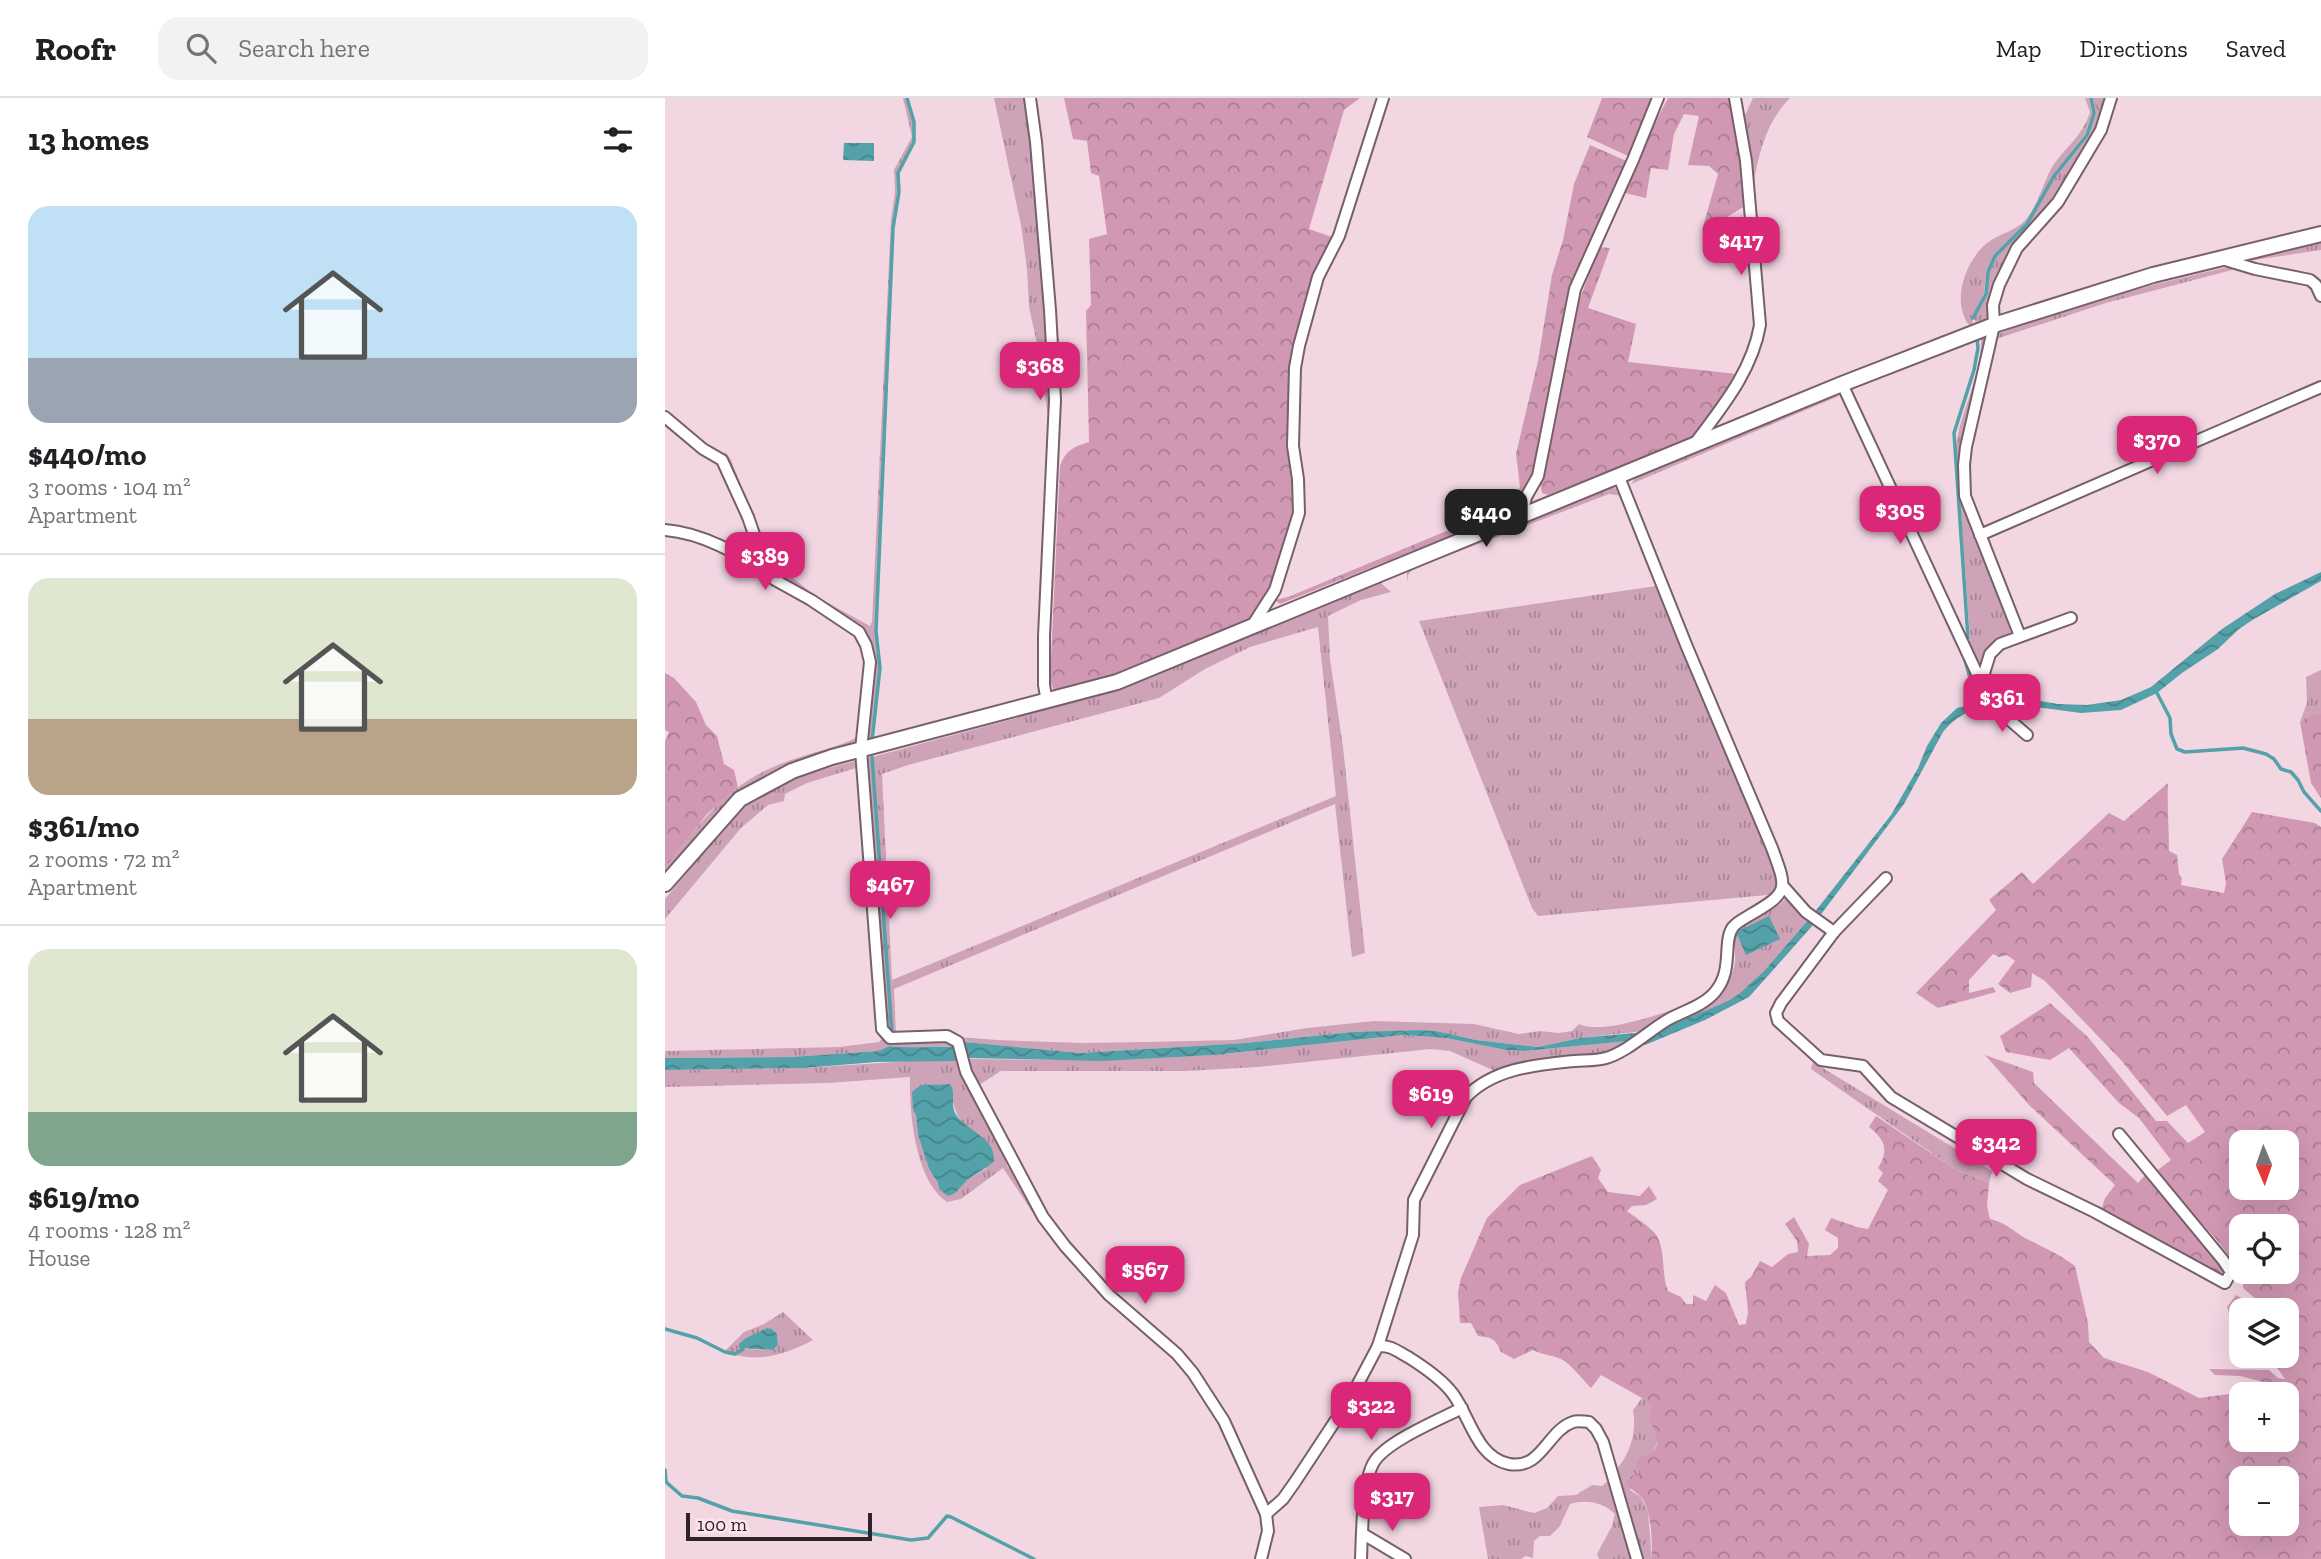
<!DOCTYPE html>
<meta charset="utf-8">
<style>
:root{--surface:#fff;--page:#f2f2f2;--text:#202124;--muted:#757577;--line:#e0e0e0;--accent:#db2777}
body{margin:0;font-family:"Zilla Slab",serif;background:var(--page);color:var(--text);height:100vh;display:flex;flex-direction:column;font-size:26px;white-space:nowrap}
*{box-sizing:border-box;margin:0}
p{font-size:23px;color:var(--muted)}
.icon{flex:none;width:38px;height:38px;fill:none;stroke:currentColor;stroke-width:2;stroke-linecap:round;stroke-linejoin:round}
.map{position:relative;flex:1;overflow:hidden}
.details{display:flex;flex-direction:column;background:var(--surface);width:665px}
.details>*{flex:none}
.needle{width:46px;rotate:178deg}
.tools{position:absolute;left:1564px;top:1032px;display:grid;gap:14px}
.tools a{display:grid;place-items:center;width:70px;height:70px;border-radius:14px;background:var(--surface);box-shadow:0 7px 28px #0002;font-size:35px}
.scale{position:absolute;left:21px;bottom:18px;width:186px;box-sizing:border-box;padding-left:7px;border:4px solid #2d2428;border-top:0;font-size:19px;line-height:24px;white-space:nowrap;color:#2d2428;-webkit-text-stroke:5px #ffe4f0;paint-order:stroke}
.price{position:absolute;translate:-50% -60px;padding:0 16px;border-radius:14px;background:var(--accent);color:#fff;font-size:23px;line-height:46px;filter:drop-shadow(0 2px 4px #0008)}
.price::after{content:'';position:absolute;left:50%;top:42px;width:21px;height:16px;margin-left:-10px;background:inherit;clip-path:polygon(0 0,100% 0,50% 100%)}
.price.on{background:#222;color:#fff}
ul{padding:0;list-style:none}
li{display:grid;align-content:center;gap:14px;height:371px;padding:0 28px}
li+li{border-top:2px solid var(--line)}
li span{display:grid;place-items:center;height:217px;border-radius:21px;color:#555}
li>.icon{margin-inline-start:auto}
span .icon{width:126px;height:126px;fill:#fffc;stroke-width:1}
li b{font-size:30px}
h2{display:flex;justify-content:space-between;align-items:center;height:84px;padding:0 28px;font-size:30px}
header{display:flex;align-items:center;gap:42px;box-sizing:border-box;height:98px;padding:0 35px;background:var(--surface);border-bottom:2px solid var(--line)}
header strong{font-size:33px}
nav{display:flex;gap:38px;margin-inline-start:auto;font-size:24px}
.search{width:490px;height:63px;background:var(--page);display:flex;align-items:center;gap:18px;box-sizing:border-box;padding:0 24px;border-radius:21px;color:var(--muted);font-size:26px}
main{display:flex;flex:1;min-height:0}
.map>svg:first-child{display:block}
.grass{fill:url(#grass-tufts);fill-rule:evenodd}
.forest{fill:url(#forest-crowns);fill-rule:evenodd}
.water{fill:url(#water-waves)}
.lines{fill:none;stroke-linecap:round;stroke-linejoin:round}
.stream{stroke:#53a1a9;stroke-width:3.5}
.minor-casing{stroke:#76606a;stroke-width:14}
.tertiary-casing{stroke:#76606a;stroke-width:18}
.minor{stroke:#fff;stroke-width:10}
.tertiary{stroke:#fff;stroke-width:14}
</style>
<header>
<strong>Roofr</strong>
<div class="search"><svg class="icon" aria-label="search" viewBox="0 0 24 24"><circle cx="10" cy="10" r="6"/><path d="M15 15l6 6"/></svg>Search here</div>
<nav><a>Map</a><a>Directions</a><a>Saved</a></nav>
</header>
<main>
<section class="details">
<h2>13 homes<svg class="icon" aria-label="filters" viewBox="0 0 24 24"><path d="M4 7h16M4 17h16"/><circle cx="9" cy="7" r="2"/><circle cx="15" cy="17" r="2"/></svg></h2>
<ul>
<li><span style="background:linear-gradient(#bfe0f5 70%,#9aa5b1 0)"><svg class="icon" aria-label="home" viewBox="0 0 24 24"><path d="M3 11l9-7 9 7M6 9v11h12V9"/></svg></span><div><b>$440/mo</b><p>3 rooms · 104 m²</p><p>Apartment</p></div></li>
<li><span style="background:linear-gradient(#dfe7d0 65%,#b9a48a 0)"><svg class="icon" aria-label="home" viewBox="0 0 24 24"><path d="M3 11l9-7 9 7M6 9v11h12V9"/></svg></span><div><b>$361/mo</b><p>2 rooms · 72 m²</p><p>Apartment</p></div></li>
<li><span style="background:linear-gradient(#dfe7d0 75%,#7fa58c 0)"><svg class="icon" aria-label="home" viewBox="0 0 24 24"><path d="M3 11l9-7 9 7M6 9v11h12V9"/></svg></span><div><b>$619/mo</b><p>4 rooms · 128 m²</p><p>House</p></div></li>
</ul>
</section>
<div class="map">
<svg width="1656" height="1461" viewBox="0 0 1656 1461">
<defs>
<pattern id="grass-tufts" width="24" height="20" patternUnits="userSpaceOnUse" patternTransform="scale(1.75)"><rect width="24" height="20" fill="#cea3b7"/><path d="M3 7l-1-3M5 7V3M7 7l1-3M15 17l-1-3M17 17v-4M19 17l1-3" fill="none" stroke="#a88595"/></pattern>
<pattern id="forest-crowns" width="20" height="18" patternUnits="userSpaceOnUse" patternTransform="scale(1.75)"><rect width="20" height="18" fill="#d198b3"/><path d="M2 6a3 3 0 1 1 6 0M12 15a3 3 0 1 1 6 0" fill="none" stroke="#aa7c92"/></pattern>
<pattern id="water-waves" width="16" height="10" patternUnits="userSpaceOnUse" patternTransform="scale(1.75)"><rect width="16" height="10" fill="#53a1a9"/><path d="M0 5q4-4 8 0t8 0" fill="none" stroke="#45838a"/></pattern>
</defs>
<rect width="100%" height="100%" fill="#f2d7e3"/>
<!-- grass -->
<g class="grass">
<path d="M238 0H241L248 24V44L233 75V94L228 130 211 533 214 570 206 643 373 596 371 600 201 646 202 542 107 472 61 364 60 353 66 362 105 462 152 499 205 528 207 524 226 122 230 94 229 72 247 39Z"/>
<path d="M329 0H360L375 133 387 304 385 332 374 255 364 209 362 170 356 127Z"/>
<path d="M1088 0H1125C1101 24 1094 55 1088 88L1080 17Z"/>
<path d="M1420 0H1424L1427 15 1420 36 1388 77 1361 125 1329 157 1321 174 1319 196 1307 220 1308 226 1304 227C1286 204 1300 163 1322 145 1335 135 1352 133 1362 120 1373 106 1378 86 1386 71 1400 48 1417 40 1425 14Z"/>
<path d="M1428 0H1443L1437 21 1410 65 1382 108 1364 130 1325 220 1311 224 1309 221 1322 197 1324 174 1331 159 1363 127 1390 78 1423 37 1430 15Z"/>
<path d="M1656 142V152L1583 163 1581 160Z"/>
<path d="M1563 169 1571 171 1441 205 1331 241 1330 237C1406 207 1484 187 1563 169Z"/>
<path d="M1320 240 1321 244 1297 353 1313 441 1346 534 1321 555 1315 568 1312 567 1303 548 1305 540 1291 349C1295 312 1318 278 1316 241Z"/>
<path d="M1166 297 1174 298 966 386 971 379Z"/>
<path d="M948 388 958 398 944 396 748 471 743 477 742 485V469Z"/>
<path d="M715 484 726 494 696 502 663 518 665 561 678 649 700 855 687 859 670 706 229 891 231 936 225 934 222 926 200 660 206 659 227 934 207 659 432 598 487 578ZM653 529 671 698 227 882 217 676 243 667 494 600 540 571 585 549Z"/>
<path d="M993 485 1113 775V796L873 818 867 810 754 523 991 488Z"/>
<path d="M1656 572V615L1645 617 1635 624 1642 605 1641 579Z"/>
<path d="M193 639 187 646 178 652 64 704 50 717 0 780V770C38 721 64 683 126 662 148 654 172 650 193 639Z"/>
<path d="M190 663 191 670 142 685 120 696 119 703 103 707 76 730 0 821V801L69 718C102 687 147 674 190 663Z"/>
<path d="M1120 801 1143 822 1100 872 1075 895 1063 903 1005 927C1032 912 1065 899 1070 864 1071 853 1067 842 1070 831L1114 807Z"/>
<path d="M1031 905 979 933 915 940 873 949 811 942 771 933 753 932 688 934 580 945 415 955 300 944 293 939 333 942 417 945 481 944 569 942 642 930 709 923 809 926 854 936 875 933 894 935 907 933 914 926C940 938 1003 912 1031 905Z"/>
<path d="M738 937 781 940 841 952 860 953 963 943 939 958 849 967 830 973 785 953 766 951 593 969 520 973H336L314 987 303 961 390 962 548 957Z"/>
<path d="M218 940 284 943 289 949 272 948 240 950 224 948 214 953 125 959 0 960V953L174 949 214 944Z"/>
<path d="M262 962 291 963 338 1051 342 1068 349 1076 375 1121 374 1124 338 1070 296 1101 282 1104C250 1083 244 1014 245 979L163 985 0 989V972L138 970ZM285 986C289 1011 291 1027 317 1038L321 1071 301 1082 293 1093 274 1091 273 1085 264 1071 253 1037 251 1017 256 987Z"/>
<path d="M1148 964 1327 1073 1324 1085 1291 1072 1146 971Z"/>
<path d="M118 1214 148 1242C124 1255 98 1264 70 1257L80 1251 108 1252 113 1247C113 1239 112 1236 107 1231 82 1236 87 1244 70 1255L60 1253 79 1234 99 1226Z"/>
<path d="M977 1300 986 1307 983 1319C987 1325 992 1333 993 1340 993 1351 972 1381 965 1392L976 1399 983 1414 987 1461H974L949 1374C965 1357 972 1335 968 1312Z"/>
<path d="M945 1381 969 1461H934L932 1456 947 1428 950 1416C939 1404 920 1401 905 1406L895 1428 885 1438H875L869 1443 868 1460 861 1458 856 1461H823L814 1409 838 1407 869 1415 882 1410 893 1398 911 1397 927 1387 937 1388Z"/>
</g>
<!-- forest -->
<g class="forest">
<path d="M399 0H695L679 12 644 131 670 140 637 227 629 378 631 409 604 496 586 525 487 566 406 592 389 593 385 582 395 368C401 352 408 349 424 344L421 213 426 207 424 141 442 136 434 78 426 75 422 43 408 41Z"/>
<path d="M937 0H988L965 59 922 39Z"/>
<path d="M1003 0H1065L1067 6 1080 94V108L1044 130 1037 132 1053 76 1044 68 1023 67 1034 18 1019 16 1009 36 1003 72 986 70 981 100 960 95 989 27Z"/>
<path d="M925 47 964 64 906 191 870 379 845 414 615 506 610 502 623 499 803 424 811 423 826 415 829 409 851 396 855 389 851 356 873 263 887 177 898 142 909 86Z"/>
<path d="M934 149 945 150 923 210 971 226 963 264 1072 276 1055 304 1029 339 883 397 877 395 875 384 909 217Z"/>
<path d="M0 575 9 580 31 604 41 627 52 638 59 666 69 672 73 689 42 716 0 770V643L4 634 0 632Z"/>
<path d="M1656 615V700L1646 685 1635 624 1645 617Z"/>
<path d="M1503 685C1502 708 1504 730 1504 753L1512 757 1514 776 1517 780 1516 787 1559 795 1561 785 1557 761 1587 714 1650 725 1656 729V1461H987C987 1444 987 1415 977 1400 972 1394 965 1392 961 1384L968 1377 976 1375 971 1367 974 1360C1001 1353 993 1338 983 1319L986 1307 977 1300 936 1277 926 1290C917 1281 907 1267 896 1261 887 1257 878 1257 868 1252L849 1261 836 1254C831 1241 826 1239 813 1238L806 1225H795L793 1194 796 1180 822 1120 855 1087 927 1058 936 1072 933 1080 943 1094 975 1098 984 1088 992 1101 981 1107 967 1108 962 1113C970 1119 988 1131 992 1138 1001 1155 996 1176 1003 1193L1016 1199 1021 1206H1028V1197L1041 1203 1050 1187 1061 1195 1074 1227 1081 1226 1083 1214 1080 1184 1086 1179 1095 1163 1107 1169 1123 1156 1133 1154 1132 1143 1120 1126 1129 1119 1144 1146 1142 1158 1165 1157 1173 1150V1140L1160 1132 1166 1120 1192 1129 1203 1131 1223 1092 1213 1083 1218 1075 1213 1070C1225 1051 1219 1041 1204 1029L1211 1018 1291 1072 1324 1085 1322 1108 1325 1121C1342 1125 1346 1132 1360 1140 1377 1149 1394 1156 1410 1168L1423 1225 1424 1244 1439 1260 1483 1274 1534 1300 1564 1296 1595 1297H1577V1342H1622V1297H1600L1598 1284 1575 1278 1550 1277 1544 1271 1604 1272 1613 1280 1620 1281 1604 1258H1622V1213H1585L1593 1203 1578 1190V1176L1551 1141 1490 1074 1506 1062 1474 1020 1454 1005 1404 950 1385 962 1341 954 1335 938 1385 905 1423 939 1491 1023H1502L1523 1045 1540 1034 1521 1007 1502 1018 1455 961 1380 883 1367 875 1366 889 1345 895 1333 886 1350 863 1342 857 1334 859 1328 856 1304 882V895L1328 889 1331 894 1273 910 1251 895 1331 812 1324 802 1357 774 1368 786 1444 715 1459 723ZM1577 1045H1622V1090H1577ZM1577 1129H1622V1174H1577ZM1577 1381H1622V1426H1577Z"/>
<path d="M1320 957 1368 974 1369 985 1473 1085 1482 1075 1561 1173 1556 1177 1436 1113 1440 1100 1450 1087 1365 1008Z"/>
<path d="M1571 1197 1580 1202 1577 1209 1582 1213H1577V1234L1566 1224 1562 1209Z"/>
</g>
<!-- water -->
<g class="water">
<path d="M179 45H209V63L178 62Z"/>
<path d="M1656 474V483L1589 521 1574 531 1553 551 1517 575 1492 595 1456 612 1416 615 1342 605H1332L1326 598 1334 596 1393 606 1422 607 1456 602 1486 589 1557 531 1610 496Z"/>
<path d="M1321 603 1323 608C1305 611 1290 619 1278 634L1239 706 1154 819 1149 815 1226 717 1253 670 1262 648 1276 625 1292 610Z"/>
<path d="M1104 818 1115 841 1081 857 1071 834Z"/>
<path d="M1143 822 1148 827 1084 899 1040 922 980 947 963 943 860 953 841 952 781 940 738 937 548 957 437 963 303 960 300 944 415 955 580 945 688 934 753 932 771 933 811 942 873 949 915 940 991 933 1063 903 1075 895 1100 872Z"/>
<path d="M224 948C246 951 267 947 289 949L291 963 211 964 138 970 0 972V960L125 959 214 953Z"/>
<path d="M285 986C292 996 284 1007 292 1018 304 1034 330 1039 329 1063 322 1070 314 1074 305 1080 296 1086 295 1095 283 1098L274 1091 273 1085 264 1071 253 1037 251 1017 248 1011 247 994 256 987Z"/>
<path d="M102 1230 107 1231 112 1236 113 1247 108 1252 74 1250V1246L81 1240Z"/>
</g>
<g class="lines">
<!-- stream -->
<g class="stream">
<path d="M1308 220 1321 196 1323 174 1330 158 1362 126 1389 78 1422 37 1429 15 1426 0"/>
<path d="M1303 540 1289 335 1309 272 1313 250 1312 239"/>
<path d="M1300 562 1312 605"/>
<path d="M1492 595 1505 620 1506 636 1512 651 1520 654 1578 650 1601 656 1609 661 1616 671 1626 674 1633 682 1639 694 1656 713"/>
<path d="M207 643 215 570 211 533 228 130 234 94 233 75 249 44V24L242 0"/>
<path d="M207 659 227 936"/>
<path d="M0 1231 32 1240 60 1254 70 1256 78 1251"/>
<path d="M0 1372 1 1384 17 1398 33 1400 67 1413 246 1442 263 1440 282 1418 286 1419 369 1461"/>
</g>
<defs>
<g id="minor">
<path d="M365 0 371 44 385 212 390 302 379 538V587L382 604"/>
<path d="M1557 161 1590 171 1645 182 1651 187 1656 198"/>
<path d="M1177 286 1322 597 1332 611 1362 637"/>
<path d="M0 319 38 351 57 362 83 419 100 468 110 482 146 502 194 534 201 547 205 564 196 652 217 931 225 940 282 938 293 944 301 974 378 1119 400 1148 444 1197 512 1256 528 1275 559 1323 601 1416 603 1433 596 1461"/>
<path d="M1028 348C1056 310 1087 274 1095 227L1081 63 1070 0"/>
<path d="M857 418 861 399 873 378 910 191 968 62 993 0"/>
<path d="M0 432C37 435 72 455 103 475"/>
<path d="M1315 437 1656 289"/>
<path d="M587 528 610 492 634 415 633 381 628 348 630 270 634 248 653 179 674 138 718 0"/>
<path d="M1355 538 1300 398 1299 367 1301 349 1325 245 1329 227 1328 207 1334 187 1352 150 1393 104 1436 32 1446 0"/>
<path d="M1316 585 1325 556 1335 546 1406 520"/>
<path d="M1221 780 1169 834 1116 905 1111 915 1113 923 1156 962 1198 968 1226 999 1362 1081 1430 1114 1560 1185 1566 1174 1558 1162 1454 1036"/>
<path d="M1118 788 1141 814 1169 834"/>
<path d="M713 1248 748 1137 749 1102 801 999C829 970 871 967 909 963 919 962 931 963 941 960 962 954 985 932 1004 921 1019 913 1038 908 1050 894 1069 872 1057 844 1068 829 1072 824 1080 820 1085 817 1125 794 1122 791 1107 750L1022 549 954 379"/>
<path d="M601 1416 618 1401 630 1384 686 1299 713 1248C725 1247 732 1253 743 1259 759 1269 777 1281 788 1296 805 1319 812 1360 844 1366 877 1372 882 1333 908 1324 913 1322 919 1324 924 1324L931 1331 938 1344 972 1461"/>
<path d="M698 1436 740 1461"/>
<path d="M696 1461C697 1437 697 1384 709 1364 722 1343 774 1322 797 1310"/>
</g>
<path id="tertiary" d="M0 786 75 701 127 673 167 659 452 584 1177 286 1329 227 1488 177 1656 136"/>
</defs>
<!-- minor casing -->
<use href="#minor" class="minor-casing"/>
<!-- tertiary casing -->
<use href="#tertiary" class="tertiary-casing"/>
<!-- minor -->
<use href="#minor" class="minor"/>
<!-- tertiary -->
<use href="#tertiary" class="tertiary"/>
</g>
</svg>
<div class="tools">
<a><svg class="needle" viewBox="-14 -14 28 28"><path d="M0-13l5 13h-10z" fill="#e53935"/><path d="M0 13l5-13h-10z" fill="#757577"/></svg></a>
<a><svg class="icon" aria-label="locate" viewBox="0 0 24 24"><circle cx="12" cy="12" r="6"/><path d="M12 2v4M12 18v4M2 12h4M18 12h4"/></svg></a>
<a><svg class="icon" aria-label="layers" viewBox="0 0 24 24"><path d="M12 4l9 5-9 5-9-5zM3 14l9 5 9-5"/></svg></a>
<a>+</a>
<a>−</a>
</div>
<div class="scale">100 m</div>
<b class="price" style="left:1076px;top:179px">$417</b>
<b class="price" style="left:375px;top:304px">$368</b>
<b class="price" style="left:1492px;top:378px">$370</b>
<b class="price" style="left:1235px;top:448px">$305</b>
<b class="price on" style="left:821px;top:451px">$440</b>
<b class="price" style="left:100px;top:494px">$389</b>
<b class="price" style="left:1337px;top:636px">$361</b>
<b class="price" style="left:225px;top:823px">$467</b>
<b class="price" style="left:766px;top:1032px">$619</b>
<b class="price" style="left:1331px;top:1081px">$342</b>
<b class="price" style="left:480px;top:1208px">$567</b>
<b class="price" style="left:706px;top:1344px">$322</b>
<b class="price" style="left:727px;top:1435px">$317</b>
</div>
</main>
